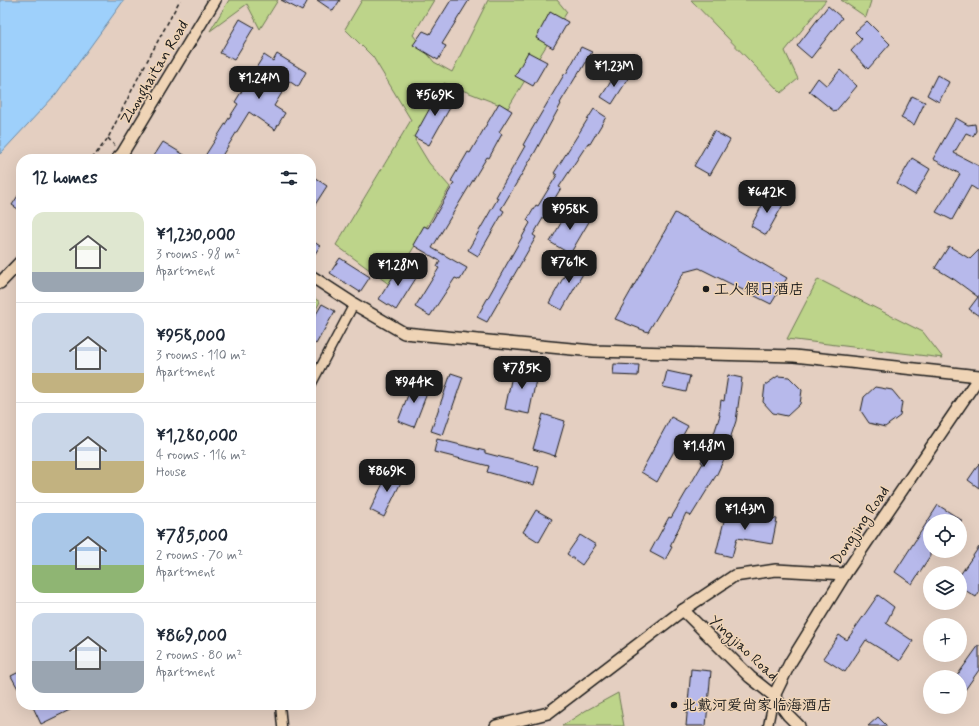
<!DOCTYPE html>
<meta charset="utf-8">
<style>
:root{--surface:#fff;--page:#f2f2f3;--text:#1f2937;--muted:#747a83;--line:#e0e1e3;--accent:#1c1c1c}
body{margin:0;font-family:Mynerve,"LXGW WenKai TC",sans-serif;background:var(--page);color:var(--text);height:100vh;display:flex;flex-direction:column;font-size:15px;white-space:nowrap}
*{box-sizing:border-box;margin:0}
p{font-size:13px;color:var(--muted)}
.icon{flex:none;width:22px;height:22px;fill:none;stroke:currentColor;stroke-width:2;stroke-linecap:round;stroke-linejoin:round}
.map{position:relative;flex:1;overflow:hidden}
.panel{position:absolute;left:16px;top:154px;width:300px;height:556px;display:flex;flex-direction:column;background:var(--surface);border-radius:16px;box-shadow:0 4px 16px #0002}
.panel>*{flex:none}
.controls{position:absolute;left:923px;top:514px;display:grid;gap:8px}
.controls a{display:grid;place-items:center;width:44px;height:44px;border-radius:50%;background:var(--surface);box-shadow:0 4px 16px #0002;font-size:20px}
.price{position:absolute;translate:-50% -34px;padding:0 9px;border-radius:8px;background:var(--accent);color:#fff;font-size:13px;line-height:26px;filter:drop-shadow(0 1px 2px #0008)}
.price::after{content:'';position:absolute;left:50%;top:24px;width:12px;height:9px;margin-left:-6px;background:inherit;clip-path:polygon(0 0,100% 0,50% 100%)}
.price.selected{background:#222;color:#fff}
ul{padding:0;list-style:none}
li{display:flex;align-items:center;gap:12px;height:100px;padding:0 16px}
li+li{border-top:1px solid var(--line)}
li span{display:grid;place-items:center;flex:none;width:112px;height:80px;border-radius:12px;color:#555}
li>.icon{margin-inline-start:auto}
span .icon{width:48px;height:48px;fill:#fffc;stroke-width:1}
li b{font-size:17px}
h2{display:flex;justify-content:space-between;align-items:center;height:48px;padding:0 16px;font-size:17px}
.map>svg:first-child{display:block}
.green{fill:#bdd48a;stroke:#6c7853}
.water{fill:#9ed0fb;stroke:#6a88a2}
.building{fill:#b7b9eb;stroke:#1c1c1c}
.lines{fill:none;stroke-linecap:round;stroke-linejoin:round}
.street-casing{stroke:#1c1c1c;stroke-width:11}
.secondary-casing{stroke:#1c1c1c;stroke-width:14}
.path{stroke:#1c1c1c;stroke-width:1.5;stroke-dasharray:4 3;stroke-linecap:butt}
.street{stroke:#efd4b6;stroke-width:8}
.secondary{stroke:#efd4b6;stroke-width:11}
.poi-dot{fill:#1c1c1c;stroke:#efd4b6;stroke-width:1.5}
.labels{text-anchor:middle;stroke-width:3;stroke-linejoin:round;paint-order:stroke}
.street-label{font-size:15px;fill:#1c1c1c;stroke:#efd4b6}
.poi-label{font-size:15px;fill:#1c1c1c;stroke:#efd4b6;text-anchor:start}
</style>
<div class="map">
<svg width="979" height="726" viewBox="0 0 979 726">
<rect width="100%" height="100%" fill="#e4cfc1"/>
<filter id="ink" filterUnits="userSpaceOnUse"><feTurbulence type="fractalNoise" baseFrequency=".025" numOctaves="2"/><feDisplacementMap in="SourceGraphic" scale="8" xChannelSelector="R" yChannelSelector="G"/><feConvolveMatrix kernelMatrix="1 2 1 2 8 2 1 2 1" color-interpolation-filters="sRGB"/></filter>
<g filter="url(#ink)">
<!-- green -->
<g class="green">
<path d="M229 0H278L260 29 247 4 210 31Z"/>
<path d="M362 0H434L413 35 434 62 452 72 488 0H557L567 12 508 108 444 83 415 140 429 163 450 187 423 233 390 285 336 245 411 120 373 57 345 29Z"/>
<path d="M691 0H826L785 51 798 79 781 93Z"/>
<path d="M841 0H870L871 1 866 17Z"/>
<path d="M818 279 923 332 943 358 787 339Z"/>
<path d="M311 296 320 302 311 318Z"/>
<path d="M618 693 624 726H562L585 711Z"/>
</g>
<!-- water -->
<path class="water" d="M0 0H124L56 94 0 154Z"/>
<!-- building -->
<g class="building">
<path d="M281 0H308L302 11Z"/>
<path d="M317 0H340L333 11Z"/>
<path d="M451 0H469L442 44 446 46 438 60 413 45 423 31 430 34Z"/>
<path d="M828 6 842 18 811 58 797 46Z"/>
<path d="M550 12 568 22 553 48 536 38Z"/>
<path d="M240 19 254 27 234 60 220 53Z"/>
<path d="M867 21 890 44 868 69 851 51 862 39 855 32Z"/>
<path d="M581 47 592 52 581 71 580 70 560 103 561 104 535 152 501 209 504 211 478 256 468 250 498 198 496 197 525 146 523 145 532 129 565 73 566 74Z"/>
<path d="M528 52 547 62 533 86 515 76Z"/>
<path d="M277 54 306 72 298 87 289 81 274 106 285 113 275 130 249 112 220 159H203L238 104 235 102 264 55 273 61Z"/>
<path d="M840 70 857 86 835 112 809 91 818 78 827 86Z"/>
<path d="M617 72 628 79 612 104 601 97Z"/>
<path d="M937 75 949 82 939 102 927 95Z"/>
<path d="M441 88 456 97 429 145 414 137Z"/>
<path d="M912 96 925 102 914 125 901 118Z"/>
<path d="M499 103 512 111 499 132 502 134 489 158 487 157 432 248 467 268 460 280 455 278 430 316 415 307 439 268 437 267 440 261 413 245 424 226 428 228 454 183 451 181 468 152 470 153Z"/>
<path d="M594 109 606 117 590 144 588 143 559 187 561 188 533 235 536 237 487 322 477 317 530 223 527 220 536 205 538 206 557 175 554 173Z"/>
<path d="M956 118 968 125 975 124 976 131 973 136 966 133 954 153 979 166V191L971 186 952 220 936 212 960 174 933 159Z"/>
<path d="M714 131 730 140 710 175 694 166Z"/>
<path d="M163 142 191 159H152Z"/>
<path d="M912 158 930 169 915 195 897 184Z"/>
<path d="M311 175 327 186 311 211Z"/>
<path d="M21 191V211L12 205Z"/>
<path d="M768 194 784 203 766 235 751 226Z"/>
<path d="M569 209 590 220 570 254 550 242Z"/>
<path d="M675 213 787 278 771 304 699 268 684 272 648 332 615 319Z"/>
<path d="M311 240 320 246 311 260Z"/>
<path d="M949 246 970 259 979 250V316L969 309 978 297 955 280 935 268Z"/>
<path d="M575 257 588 265 562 310 549 303Z"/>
<path d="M340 258 370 277 360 292 330 273Z"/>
<path d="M401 264 418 275 396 310 379 299Z"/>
<path d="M322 304 335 311 316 344 311 341V323Z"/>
<path d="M614 364 639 365 638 376 613 375Z"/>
<path d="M514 366 538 370 529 414 505 409Z"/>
<path d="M667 371 690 376 686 392 663 387Z"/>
<path d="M451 373 463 377 443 435 431 431Z"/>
<path d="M728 375 742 378 736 421 724 457H725L717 474 691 516 686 513 670 546 672 547 665 560 650 552 669 517 671 518 703 463 701 462 707 449H709L720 415H719L721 400 724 401Z"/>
<path d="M778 376 789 377 802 390 800 404 787 416 773 413 763 402 765 385Z"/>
<path d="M413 382 429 388 414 427 398 421Z"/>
<path d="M875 387 892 390 902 402 900 416 885 427 869 423 861 411 864 397Z"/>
<path d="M543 414 565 421 555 456 533 449Z"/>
<path d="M671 417 688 426 657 482 641 472Z"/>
<path d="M437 439 485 451V453L539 467 534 485 487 472 489 466 434 452Z"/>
<path d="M979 464V488L968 480Z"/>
<path d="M390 469 404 476 384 517 370 510Z"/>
<path d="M938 505 963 521H930V556L912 584 895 572Z"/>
<path d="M536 510 552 519 539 542 523 532Z"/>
<path d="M726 513 747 518 748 513 777 519 772 544 737 538 732 557 716 553Z"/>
<path d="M580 535 596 545 582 565 567 554Z"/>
<path d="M979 547V592L976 597 960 587V575Z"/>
<path d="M878 595 894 607 886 623 913 641 900 661 866 640 845 672 823 658 839 635 847 640Z"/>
<path d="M979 645V670L960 697V677H956Z"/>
<path d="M691 669 711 671 706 726H686Z"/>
<path d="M21 671V694L11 676Z"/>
<path d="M32 705H80L41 724Z"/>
<path d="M878 717 887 726H868Z"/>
</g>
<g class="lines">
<defs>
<g id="street">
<path d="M311 385 354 304"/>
<path d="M280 705 282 726"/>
<path d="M768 726 774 696"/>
</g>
<g id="secondary">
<path d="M117 159 122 154 215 0"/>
<path d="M311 276 354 304 404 333 593 351 794 356 979 376"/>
<path d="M0 283 21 261"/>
<path d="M683 610 750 677 774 696 788 715 799 726"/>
<path d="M774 696 790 663 845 574 979 377"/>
<path d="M496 726 548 713 683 610 734 576 776 570 845 574"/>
</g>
</defs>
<!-- street casing -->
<use href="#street" class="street-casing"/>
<!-- secondary casing -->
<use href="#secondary" class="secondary-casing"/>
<!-- path -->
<g class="path">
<path d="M108 138 115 146"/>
<path d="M92 159 108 138 138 78 180 0"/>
</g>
<!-- street -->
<use href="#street" class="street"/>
<!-- secondary -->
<use href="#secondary" class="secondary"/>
</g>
</g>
<!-- markers -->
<g class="poi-dot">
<circle cx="706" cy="289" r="4"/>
<circle cx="674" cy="705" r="4"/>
</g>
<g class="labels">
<!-- street labels -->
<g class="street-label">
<text transform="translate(154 72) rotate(-59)" y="5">Zhonghaitan Road</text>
<text transform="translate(860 525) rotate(-56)" y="5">Dongjing Road</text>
<text transform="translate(744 648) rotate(43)" y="5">Yingjiao Road</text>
</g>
<!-- poi labels -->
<g class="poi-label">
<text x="714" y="294">工人假日酒店</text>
<text x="682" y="710">北戴河爱尚家临海酒店</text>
</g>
</g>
</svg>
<div class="controls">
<a><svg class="icon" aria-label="locate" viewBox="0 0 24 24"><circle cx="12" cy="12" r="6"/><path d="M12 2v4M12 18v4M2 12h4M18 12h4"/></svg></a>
<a><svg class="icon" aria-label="layers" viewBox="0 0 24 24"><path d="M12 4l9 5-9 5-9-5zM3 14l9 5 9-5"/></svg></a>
<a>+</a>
<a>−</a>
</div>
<b class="price selected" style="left:614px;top:88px">¥1.23M</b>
<b class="price" style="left:259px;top:100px">¥1.24M</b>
<b class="price" style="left:435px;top:117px">¥569K</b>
<b class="price" style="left:767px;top:214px">¥642K</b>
<b class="price" style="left:570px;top:231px">¥958K</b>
<b class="price" style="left:569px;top:284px">¥761K</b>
<b class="price" style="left:398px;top:287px">¥1.28M</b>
<b class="price" style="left:522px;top:390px">¥785K</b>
<b class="price" style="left:414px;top:404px">¥944K</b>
<b class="price" style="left:704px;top:468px">¥1.48M</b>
<b class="price" style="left:387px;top:493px">¥869K</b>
<b class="price" style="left:745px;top:531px">¥1.43M</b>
<section class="panel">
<h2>12 homes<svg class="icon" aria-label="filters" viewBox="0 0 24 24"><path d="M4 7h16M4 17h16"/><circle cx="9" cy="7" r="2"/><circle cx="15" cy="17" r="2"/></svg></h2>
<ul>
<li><span style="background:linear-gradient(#dfe7d0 75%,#9aa5b1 0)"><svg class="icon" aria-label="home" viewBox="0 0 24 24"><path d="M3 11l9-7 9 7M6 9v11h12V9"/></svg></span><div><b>¥1,230,000</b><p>3 rooms · 98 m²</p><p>Apartment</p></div></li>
<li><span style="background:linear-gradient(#c9d6e8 75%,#c2b280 0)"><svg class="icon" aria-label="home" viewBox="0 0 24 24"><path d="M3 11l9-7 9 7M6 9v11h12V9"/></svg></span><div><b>¥958,000</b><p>3 rooms · 110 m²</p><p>Apartment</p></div></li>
<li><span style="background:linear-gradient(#c9d6e8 60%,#c2b280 0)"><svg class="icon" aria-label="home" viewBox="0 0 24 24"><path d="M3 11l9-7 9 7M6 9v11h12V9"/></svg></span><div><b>¥1,280,000</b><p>4 rooms · 116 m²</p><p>House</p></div></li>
<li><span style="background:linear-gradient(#a9c7e8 65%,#8fb573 0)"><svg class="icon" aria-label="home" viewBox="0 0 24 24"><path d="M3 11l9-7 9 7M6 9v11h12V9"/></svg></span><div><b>¥785,000</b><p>2 rooms · 70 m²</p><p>Apartment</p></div></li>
<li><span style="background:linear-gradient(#c9d6e8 60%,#9aa5b1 0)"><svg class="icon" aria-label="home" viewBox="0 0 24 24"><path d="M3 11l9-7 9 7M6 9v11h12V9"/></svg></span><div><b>¥869,000</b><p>2 rooms · 80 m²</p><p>Apartment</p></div></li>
</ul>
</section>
</div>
